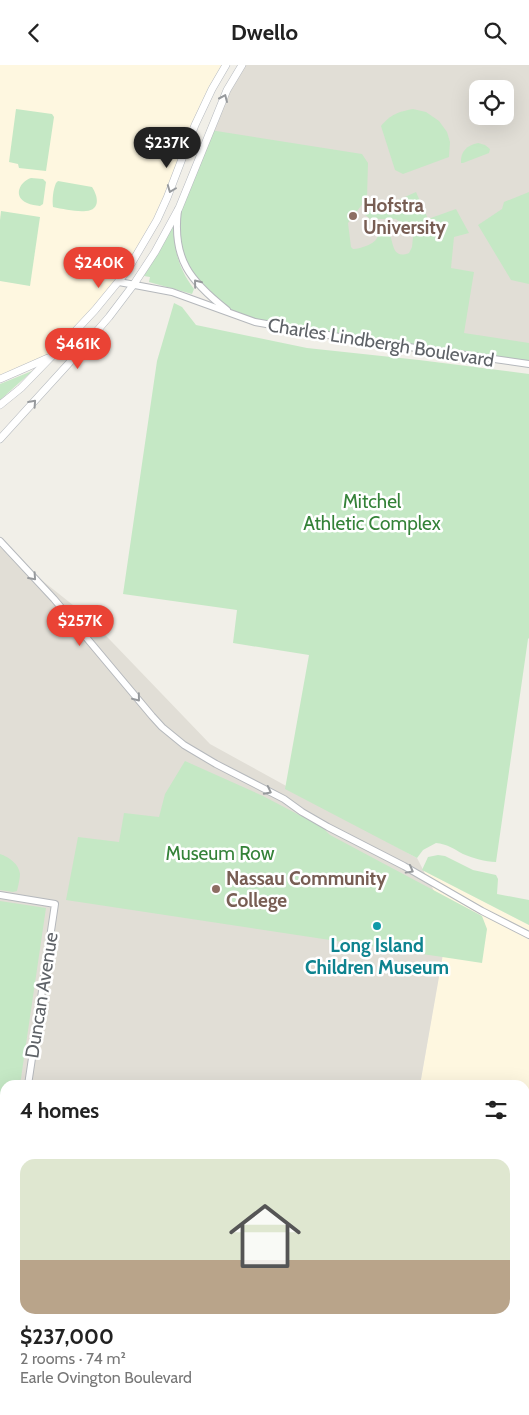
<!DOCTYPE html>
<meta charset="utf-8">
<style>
:root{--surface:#fff;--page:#f6f6f6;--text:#222;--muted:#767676;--accent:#ea4335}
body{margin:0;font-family:Cabin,sans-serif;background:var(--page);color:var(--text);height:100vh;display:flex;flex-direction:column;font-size:19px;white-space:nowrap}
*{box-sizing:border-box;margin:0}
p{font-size:16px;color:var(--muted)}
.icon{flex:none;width:28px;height:28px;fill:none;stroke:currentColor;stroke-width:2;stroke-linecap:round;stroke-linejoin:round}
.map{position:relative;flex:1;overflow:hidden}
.details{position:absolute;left:0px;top:1015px;width:530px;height:335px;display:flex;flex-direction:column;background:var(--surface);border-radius:15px 15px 0 0;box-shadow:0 5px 20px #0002}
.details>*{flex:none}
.buttons{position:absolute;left:469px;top:15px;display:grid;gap:10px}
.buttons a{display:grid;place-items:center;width:45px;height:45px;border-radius:10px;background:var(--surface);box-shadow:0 5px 20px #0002;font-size:25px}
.price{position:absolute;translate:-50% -42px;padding:0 11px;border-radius:18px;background:var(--accent);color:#fff;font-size:16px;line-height:32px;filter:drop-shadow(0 1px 2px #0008)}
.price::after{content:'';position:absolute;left:50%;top:30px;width:15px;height:11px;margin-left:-8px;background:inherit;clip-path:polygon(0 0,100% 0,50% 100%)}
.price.selected{background:#222;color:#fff}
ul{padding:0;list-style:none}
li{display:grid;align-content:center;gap:10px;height:265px;padding:0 20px}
li span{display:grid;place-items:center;height:155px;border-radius:15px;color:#555}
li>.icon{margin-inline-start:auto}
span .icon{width:90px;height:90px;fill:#fffc;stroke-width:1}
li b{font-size:21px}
h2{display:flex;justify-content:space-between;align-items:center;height:60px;padding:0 20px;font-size:21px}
header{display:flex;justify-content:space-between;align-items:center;height:65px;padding:0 20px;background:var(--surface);font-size:22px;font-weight:700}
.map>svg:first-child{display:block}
.commercial{fill:#fef7e0}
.education{fill:#e1ded6;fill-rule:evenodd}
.green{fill:#c5e8c5}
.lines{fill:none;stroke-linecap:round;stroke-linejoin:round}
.tertiary-casing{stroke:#b5b8bc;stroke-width:8}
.secondary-casing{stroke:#b6babf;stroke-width:8}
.tertiary{stroke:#fff;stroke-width:6}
.secondary{stroke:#fff;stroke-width:7}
.oneway{stroke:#979a9d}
.education-dot{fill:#8d6e63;stroke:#fff;stroke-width:2}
.culture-dot{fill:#0f9aa8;stroke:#fff;stroke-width:2}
.labels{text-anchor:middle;stroke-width:5;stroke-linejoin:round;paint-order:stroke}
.education-label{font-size:19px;font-weight:bold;fill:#785e54;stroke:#fff;text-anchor:start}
.street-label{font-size:19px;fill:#5f6368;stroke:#fff}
.park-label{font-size:19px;fill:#348238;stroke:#fff}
.culture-label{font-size:19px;font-weight:bold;fill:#0d838f;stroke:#fff}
</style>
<header><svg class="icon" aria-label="back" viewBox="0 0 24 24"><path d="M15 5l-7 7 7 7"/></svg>Dwello<svg class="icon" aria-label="search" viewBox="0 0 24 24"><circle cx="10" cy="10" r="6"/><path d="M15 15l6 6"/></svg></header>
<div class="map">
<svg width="529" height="1350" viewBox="0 0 529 1350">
<rect width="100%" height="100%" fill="#f1efe8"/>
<!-- commercial -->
<g class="commercial">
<path d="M0 0H224L162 145 122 212 52 290 0 313Z"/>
<path d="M422 805 529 860V1206L525 1210V1020H420L442 892 482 851 433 825Z"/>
<path d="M0 1212 5 1213V1345H498L497 1350H0Z"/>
</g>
<!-- education -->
<g class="education">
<path d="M244 0H529V299L193 214 216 51ZM478 24H505V51H478Z"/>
<path d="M0 482 88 552 210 679 417 793 449 855 420 1020H5V1182H0Z"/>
</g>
<!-- green -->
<g class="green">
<path d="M16 44 52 49 54 52 46 106 19 103 18 99 9 97Z"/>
<path d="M413 44 426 47 439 56 447 67 450 77 449 92 403 109 395 105 381 61C391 49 398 47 413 44Z"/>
<path d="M210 65 362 89 368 98 367 133 348 158 351 182 353 184C358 184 362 182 366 181 381 175 377 170 381 157 397 163 386 197 409 188L412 182 413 172 404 161 396 154H370L363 148 378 144 416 127 428 154 456 144 469 168 454 172 451 203 474 207 464 268 529 278V299L245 254 210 232 185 198 177 158Z"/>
<path d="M478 78 485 80 490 84 489 88 463 98H461C460 87 467 80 478 78Z"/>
<path d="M31 113 43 114 46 117 43 139 40 141C36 140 31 140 27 138 13 132 19 117 31 113Z"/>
<path d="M58 116 92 122C98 131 101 145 86 146 76 147 63 144 53 142 52 135 53 125 56 118Z"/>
<path d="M529 127V219L511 215 478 160 502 144 504 137Z"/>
<path d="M1 146 40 152 30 221 0 216V155Z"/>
<path d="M173 161C175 186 178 203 194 224L192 229 149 217 150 212 144 211Z"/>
<path d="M174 238 182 242 196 260 307 283 419 295 529 309V573L528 574 496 797C485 797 473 793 463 789 454 784 447 779 436 778L423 785 417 793 285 724 309 590 233 578 237 545 123 529 157 296Z"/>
<path d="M32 306 29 309 0 335V319Z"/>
<path d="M185 696 263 731 322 762 330 770 482 851 487 864 482 898 66 835 78 772 119 777 124 748 159 752 165 729Z"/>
<path d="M0 789C9 792 19 799 20 809 20 814 18 821 17 826L13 827 0 825Z"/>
<path d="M438 790 445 791 473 805 496 810 498 814 497 829 529 835V860L422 805 428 792Z"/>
<path d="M0 836 46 843 20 1020H5V1043H0Z"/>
</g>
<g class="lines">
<defs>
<g id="tertiary">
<path d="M178 145C172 194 190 216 227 245"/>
<path d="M119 217 172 227 255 257 345 273 529 299"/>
<path d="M0 476 54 534 152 651 162 662 184 680 216 699 284 734 302 747 328 762 404 801 482 846 529 870"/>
<path d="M0 830 55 839 28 1020"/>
<path d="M0 1050H5"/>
<path d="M0 1101 5 1096"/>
<path d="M525 1207 529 1202"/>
<path d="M525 1239 529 1230"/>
<path d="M477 1350 478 1345"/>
<path d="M492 1350 493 1345"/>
</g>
<g id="secondary">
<path d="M0 314 48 293"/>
<path d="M0 340 21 323 53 290 95 245 127 206 157 155 167 133 195 60 212 24 226 0"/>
<path d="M0 374 70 297 109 252 134 219 155 187 179 143 227 25 242 0"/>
</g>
</defs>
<!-- tertiary casing -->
<use href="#tertiary" class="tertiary-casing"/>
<!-- secondary casing -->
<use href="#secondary" class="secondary-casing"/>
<!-- tertiary -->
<use href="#tertiary" class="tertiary"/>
<!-- secondary -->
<use href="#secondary" class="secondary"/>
</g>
<!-- one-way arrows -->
<defs><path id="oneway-chevron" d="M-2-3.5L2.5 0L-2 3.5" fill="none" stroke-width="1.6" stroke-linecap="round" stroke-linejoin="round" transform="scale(1.25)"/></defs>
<g class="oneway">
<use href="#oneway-chevron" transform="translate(224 33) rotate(-66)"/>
<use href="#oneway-chevron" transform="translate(171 124) rotate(111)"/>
<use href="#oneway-chevron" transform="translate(197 218) rotate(-129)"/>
<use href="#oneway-chevron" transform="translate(33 338) rotate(-48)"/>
<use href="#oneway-chevron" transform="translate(33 512) rotate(48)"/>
<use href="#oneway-chevron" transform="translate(137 633) rotate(51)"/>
<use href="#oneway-chevron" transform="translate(268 726) rotate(27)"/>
<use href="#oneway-chevron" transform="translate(410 805) rotate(29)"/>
</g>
<!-- markers -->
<g class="education-dot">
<circle cx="353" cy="151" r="5"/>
<circle cx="216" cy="824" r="5"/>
</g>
<circle class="culture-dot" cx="377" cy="861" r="5"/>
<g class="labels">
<!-- education labels -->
<g class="education-label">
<text x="363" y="147">Hofstra<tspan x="363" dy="22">University</tspan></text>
<text x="226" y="820">Nassau Community<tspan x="226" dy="22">College</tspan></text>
</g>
<!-- street labels -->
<g class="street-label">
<text transform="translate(381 277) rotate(9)" y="7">Charles Lindbergh Boulevard</text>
<text transform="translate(41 930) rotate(-81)" y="7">Duncan Avenue</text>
</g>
<!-- park labels -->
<g class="park-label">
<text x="372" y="443">Mitchel<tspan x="372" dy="22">Athletic Complex</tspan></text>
<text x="220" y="795">Museum Row</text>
</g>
<!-- culture labels -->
<g class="culture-label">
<text x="377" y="887">Long Island<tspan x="377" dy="22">Children Museum</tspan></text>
</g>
</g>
</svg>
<div class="buttons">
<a><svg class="icon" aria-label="locate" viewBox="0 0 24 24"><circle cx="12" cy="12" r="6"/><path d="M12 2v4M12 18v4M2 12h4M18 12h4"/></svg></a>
</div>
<b class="price selected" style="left:167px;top:104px">$237K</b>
<b class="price" style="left:99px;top:224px">$240K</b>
<b class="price" style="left:78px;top:305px">$461K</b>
<b class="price" style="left:80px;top:582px">$257K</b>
<section class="details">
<h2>4 homes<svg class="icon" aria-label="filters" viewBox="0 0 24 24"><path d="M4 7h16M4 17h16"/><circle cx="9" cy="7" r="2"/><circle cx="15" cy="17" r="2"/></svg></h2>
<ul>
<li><span style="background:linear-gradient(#dfe7d0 65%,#b9a48a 0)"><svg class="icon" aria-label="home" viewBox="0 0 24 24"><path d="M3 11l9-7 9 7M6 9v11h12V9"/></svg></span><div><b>$237,000</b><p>2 rooms · 74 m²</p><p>Earle Ovington Boulevard</p></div></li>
</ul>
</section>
</div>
